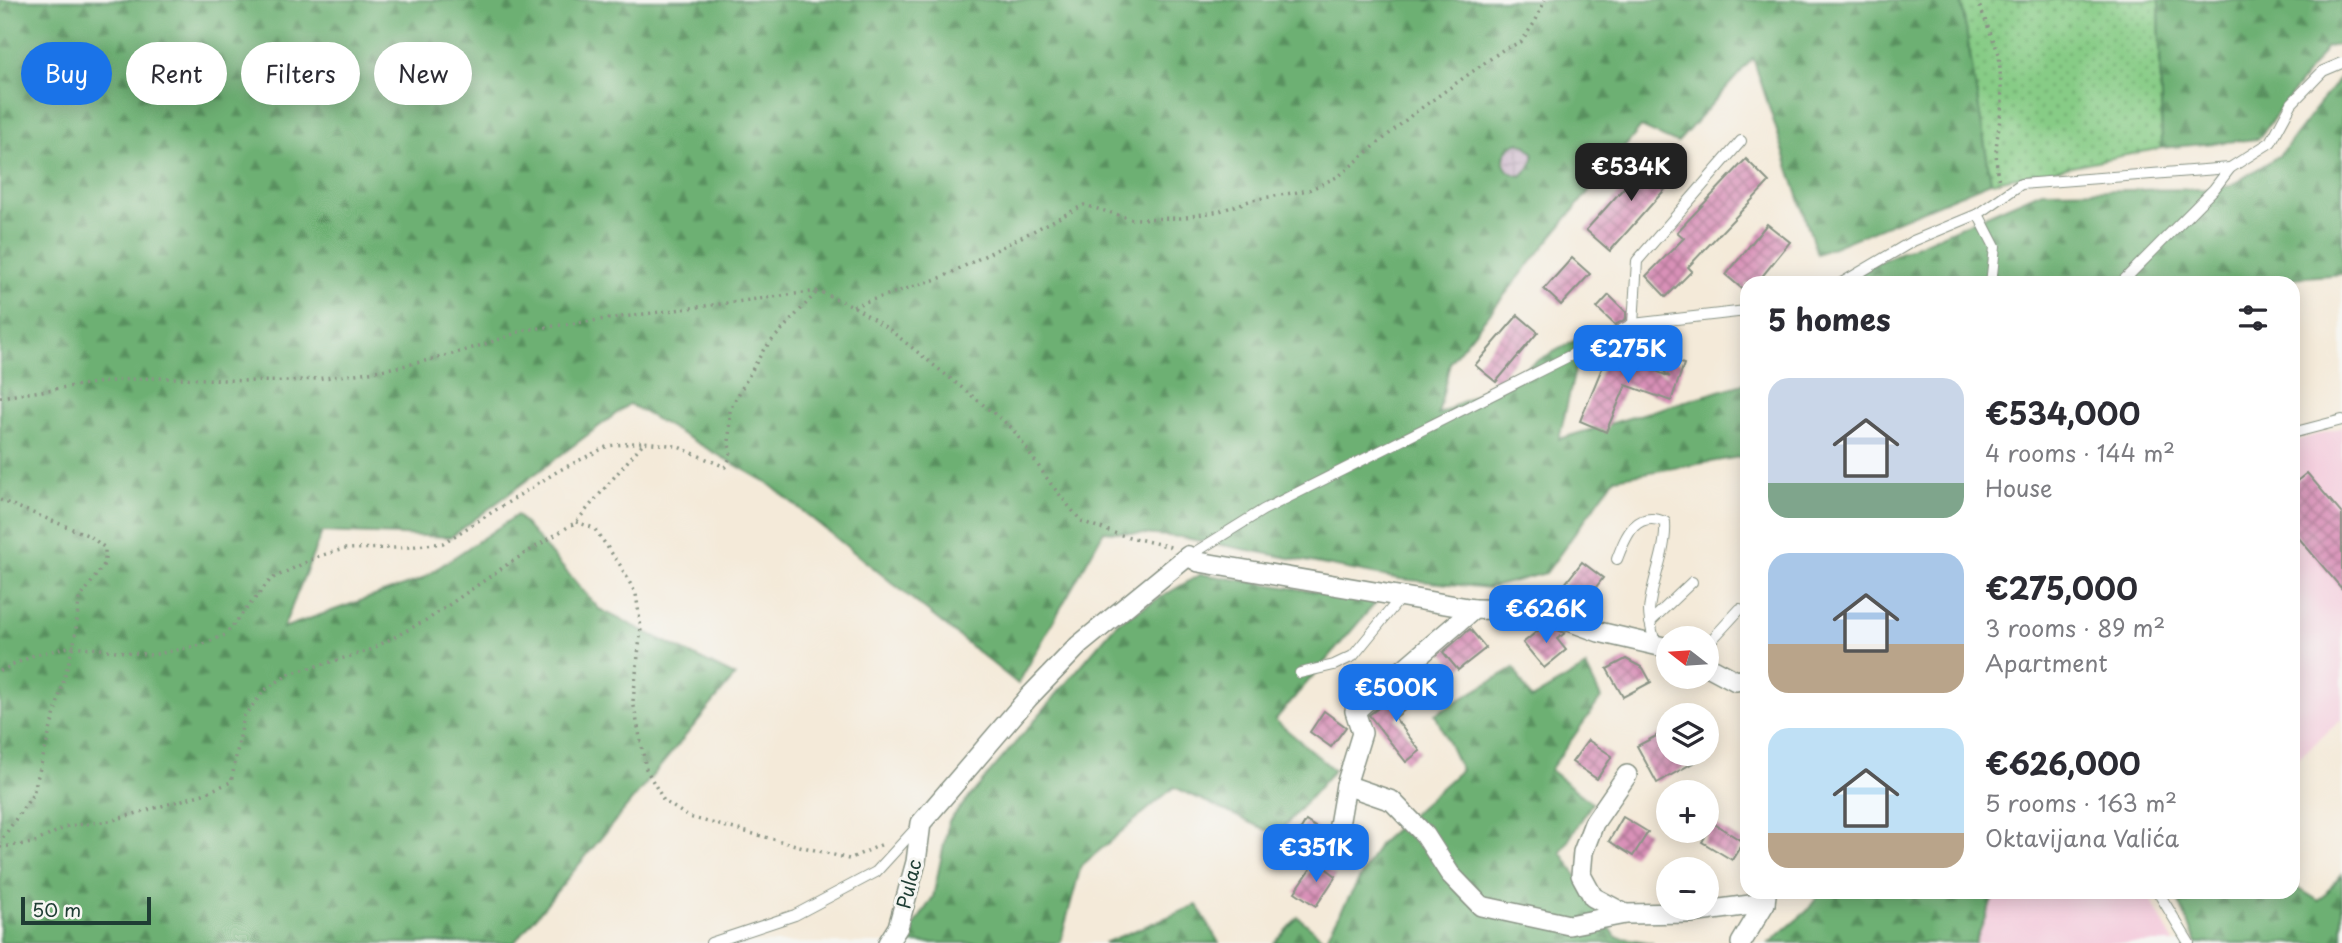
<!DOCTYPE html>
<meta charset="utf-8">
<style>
:root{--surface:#fff;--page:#f7f7f7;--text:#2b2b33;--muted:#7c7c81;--accent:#1a73e8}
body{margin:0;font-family:"Playpen Sans",sans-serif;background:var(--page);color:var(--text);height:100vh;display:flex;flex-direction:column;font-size:26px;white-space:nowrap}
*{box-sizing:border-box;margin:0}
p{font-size:23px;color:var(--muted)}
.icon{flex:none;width:38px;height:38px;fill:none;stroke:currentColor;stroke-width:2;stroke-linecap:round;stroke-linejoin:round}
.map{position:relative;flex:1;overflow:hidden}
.sheet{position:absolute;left:1740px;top:276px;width:560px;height:623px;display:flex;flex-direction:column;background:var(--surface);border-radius:21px;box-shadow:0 4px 18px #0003}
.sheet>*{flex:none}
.hud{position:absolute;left:21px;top:42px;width:665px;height:63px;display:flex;gap:14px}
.needle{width:46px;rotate:287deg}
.controls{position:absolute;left:1656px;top:626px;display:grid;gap:14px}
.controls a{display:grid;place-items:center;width:63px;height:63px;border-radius:50%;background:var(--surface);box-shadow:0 4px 18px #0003;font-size:35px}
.scale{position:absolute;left:21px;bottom:18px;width:130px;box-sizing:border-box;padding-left:7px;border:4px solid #1f3d34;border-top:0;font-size:19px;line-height:24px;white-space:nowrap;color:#1f3d34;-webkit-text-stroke:5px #f6f6f2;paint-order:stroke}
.price{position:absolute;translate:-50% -60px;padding:0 16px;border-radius:14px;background:var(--accent);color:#fff;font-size:23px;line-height:46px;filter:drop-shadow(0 2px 4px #0008)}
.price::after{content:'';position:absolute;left:50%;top:42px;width:21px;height:16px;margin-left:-10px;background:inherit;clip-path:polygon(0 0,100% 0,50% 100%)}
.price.active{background:#222;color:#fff}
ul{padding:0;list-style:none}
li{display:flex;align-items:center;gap:21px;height:175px;padding:0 28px}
li span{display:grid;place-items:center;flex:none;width:196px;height:140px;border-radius:21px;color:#555}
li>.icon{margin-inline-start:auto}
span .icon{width:84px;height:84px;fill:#fffc;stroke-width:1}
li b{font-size:30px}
h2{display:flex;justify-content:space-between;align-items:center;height:84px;padding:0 28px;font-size:30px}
.pill{padding:0 24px;border-radius:32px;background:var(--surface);box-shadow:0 4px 18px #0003;font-size:24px;line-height:63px}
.pill.active{background:var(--accent);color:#fff}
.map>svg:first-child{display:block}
.built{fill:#f4cfde}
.industrial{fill:url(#industrial-grid)}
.grass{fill:url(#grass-dots);stroke:#53845d;stroke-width:2}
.forest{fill:url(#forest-firs);stroke:#467654;stroke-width:2;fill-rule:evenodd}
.building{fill:url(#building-cross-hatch)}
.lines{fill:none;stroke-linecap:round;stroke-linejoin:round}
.service-casing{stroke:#8a9486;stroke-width:12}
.minor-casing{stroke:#8a9486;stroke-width:22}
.path{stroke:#8a9486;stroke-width:3.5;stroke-dasharray:2 5;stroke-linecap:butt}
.service{stroke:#fff;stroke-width:10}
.minor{stroke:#fff;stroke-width:19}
.labels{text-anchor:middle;stroke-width:6;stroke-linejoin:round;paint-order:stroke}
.street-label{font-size:19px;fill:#1f3d34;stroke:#f6f6f2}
</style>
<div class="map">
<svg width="2342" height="943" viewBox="0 0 2342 943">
<defs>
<pattern id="industrial-grid" width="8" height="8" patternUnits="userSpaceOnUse" patternTransform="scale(1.75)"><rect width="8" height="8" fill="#d0bdce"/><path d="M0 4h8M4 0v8" fill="none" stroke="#b2a3b2"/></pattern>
<pattern id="grass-dots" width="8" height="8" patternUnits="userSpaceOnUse" patternTransform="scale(1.75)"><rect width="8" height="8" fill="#87cc86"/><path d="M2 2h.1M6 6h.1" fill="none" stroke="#6ea76e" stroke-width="1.8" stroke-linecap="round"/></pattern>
<pattern id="forest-firs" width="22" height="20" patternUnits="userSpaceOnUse" patternTransform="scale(1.75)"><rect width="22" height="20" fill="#6db073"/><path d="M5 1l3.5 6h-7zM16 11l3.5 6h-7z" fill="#59905f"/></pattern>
<pattern id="building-cross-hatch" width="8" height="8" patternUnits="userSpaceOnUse" patternTransform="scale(1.75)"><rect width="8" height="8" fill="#d991b8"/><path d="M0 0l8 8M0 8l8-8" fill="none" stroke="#af7896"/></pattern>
</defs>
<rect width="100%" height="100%" fill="#f6f6f2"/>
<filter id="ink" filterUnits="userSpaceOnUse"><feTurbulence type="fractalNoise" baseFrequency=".0143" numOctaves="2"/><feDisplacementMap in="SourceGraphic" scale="14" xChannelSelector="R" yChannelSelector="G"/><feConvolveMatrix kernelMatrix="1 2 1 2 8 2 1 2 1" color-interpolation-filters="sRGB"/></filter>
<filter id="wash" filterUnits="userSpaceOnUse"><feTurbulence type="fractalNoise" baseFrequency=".00686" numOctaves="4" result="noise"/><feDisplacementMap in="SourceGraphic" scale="28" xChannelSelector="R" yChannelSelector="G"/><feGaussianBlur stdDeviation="1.57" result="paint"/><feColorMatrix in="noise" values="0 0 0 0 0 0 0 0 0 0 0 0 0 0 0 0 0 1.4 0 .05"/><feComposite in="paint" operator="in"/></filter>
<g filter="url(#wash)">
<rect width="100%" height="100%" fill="#f4ead9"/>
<!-- built -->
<g class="built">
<path d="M2342 427V719L2293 763 2292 442Z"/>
<path d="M1995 892 2147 893 2174 943H1975Z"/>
</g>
<!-- industrial -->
<path class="industrial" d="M1519 142 1527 146 1534 154 1531 166 1522 176 1511 174 1506 169 1505 154 1510 145Z"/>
<!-- grass -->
<path class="grass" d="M1961 0H2159L2162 148 1991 182Z"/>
<!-- forest -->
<g class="forest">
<path d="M0 0H1961L1991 182 1817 254 1753 58 1677 143 1641 127 1450 362 1438 415 1583 336 1559 439 1743 384 1746 380V456L1615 478 1546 573 1489 588 1399 579 1180 537 1104 531 1018 684 769 484 629 404 451 537 322 532 283 628 420 580 517 515 599 609 735 676 514 943H0ZM1519 142 1527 146 1534 154 1531 166 1521 176C1498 173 1499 149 1519 142Z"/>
<path d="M2159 0H2342V44L2327 47 2258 139 2162 148Z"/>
<path d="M2342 75V274L2279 279 2275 284H1828L2042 191 2214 189 2230 186 2280 155Z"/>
<path d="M1201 574 1377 601 1275 720 1334 770 1277 835 1174 787 1081 866 1060 943H903L933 897 949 821 1118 622Z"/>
<path d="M1586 667 1601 698 1550 770 1592 803 1561 852 1616 937 1653 943H1274L1298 917 1325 940 1380 843 1461 770 1435 714 1514 668 1531 699Z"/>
<path d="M2342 874V943H2197L2175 893 2292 892 2293 885 2319 901Z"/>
<path d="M1821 892H1995V893L1975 943H1769L1807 911Z"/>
<path d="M1197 905 1219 943H1104Z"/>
</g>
<g id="blocks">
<!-- building -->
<g class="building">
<path d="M1656 152 1673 167 1662 180 1668 186 1610 251 1586 230Z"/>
<path d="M1746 159 1769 182 1688 267 1692 271 1666 297 1646 276 1684 238 1677 232Z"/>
<path d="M1767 224 1790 242 1756 284H1746V292L1726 275Z"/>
<path d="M1572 258 1590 274 1561 305 1544 289Z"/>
<path d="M1609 295 1626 312V319L1615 325 1597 308Z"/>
<path d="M1518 315 1538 332 1496 382 1475 365Z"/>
<path d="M1639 348 1684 364 1671 401 1626 385 1606 432 1580 421 1609 351 1670 377Z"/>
<path d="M2307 473 2342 514V589L2292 530V485Z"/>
<path d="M1582 562 1603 578 1582 605 1561 589Z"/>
<path d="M1545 625 1565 633 1557 639 1566 650 1544 668 1523 643Z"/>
<path d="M1470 629 1486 648 1458 670 1443 652Z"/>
<path d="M1626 659 1643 668 1651 682 1623 697 1607 669Z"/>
<path d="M1405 688 1415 701 1395 718 1420 751 1406 762 1369 715Z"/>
<path d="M1324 711 1346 727 1331 747 1310 732Z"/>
<path d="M1668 730V754H1709L1657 783 1637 746Z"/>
<path d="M1588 740 1612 756 1597 779 1572 762Z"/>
<path d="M1623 817 1648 832 1633 856 1609 841Z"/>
<path d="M1306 821 1326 834 1328 837 1318 853 1296 838Z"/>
<path d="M1713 823 1743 842 1732 860 1702 842Z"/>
<path d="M1316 861 1336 876 1316 906 1295 892Z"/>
</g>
</g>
</g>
<g filter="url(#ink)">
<use href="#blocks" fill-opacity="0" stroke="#8a9486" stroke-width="2"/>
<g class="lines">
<defs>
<g id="service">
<path d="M1840 284 1913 241 1978 214"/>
<path d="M1991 284 1995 247 1978 214 2021 184 2230 168"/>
<path d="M2120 284 2214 189 2230 168 2271 142 2292 103 2323 71 2342 63"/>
<path d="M1633 324 1637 261 1741 141"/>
<path d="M2292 433 2342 420"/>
<path d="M1189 556 1263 510 1633 324 1746 311"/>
<path d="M1617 559C1626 536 1635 510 1665 522 1667 553 1651 580 1649 611 1649 622 1653 634 1655 644"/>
<path d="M1650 622 1692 582"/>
<path d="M1706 646 1740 609"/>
<path d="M1300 673 1334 665 1353 656 1401 597"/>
<path d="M2158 892 2189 943"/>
<path d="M711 943 795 915 876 872 918 826"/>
</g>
<g id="minor">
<path d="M1706 665 1736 681 1746 679"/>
<path d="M1627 775 1594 823 1583 852 1581 875 1593 897 1625 914 1691 913 1765 903"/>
<path d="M1346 785 1392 801 1425 835 1450 874 1481 906 1569 925 1625 914"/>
<path d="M1338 831 1346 785 1362 733 1355 711 1474 609 1539 610 1599 632 1668 648"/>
<path d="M888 943 898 927 916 862 921 823 1028 698 1079 645 1188 556 1199 562 1474 609"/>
<path d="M1741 943 1765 903 1766 895"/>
</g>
</defs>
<!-- service casing -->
<use href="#service" class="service-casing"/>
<!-- minor casing -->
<use href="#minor" class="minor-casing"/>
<!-- path -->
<g class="path">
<path d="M1977 0 1999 54 2002 103 1996 148 1997 173 2000 184"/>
<path d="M853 306 943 277 1084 205 1132 219 1180 218 1220 211 1252 200 1309 190 1339 176 1413 114 1504 49 1521 42 1535 22 1545 0"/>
<path d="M0 397C55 390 113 377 169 378 213 378 257 384 302 380 378 374 453 358 524 330L818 291 853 306 890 330 1012 428 1051 484 1081 521 1117 534 1171 547"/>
<path d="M0 500 90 536 105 548V563L79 600 75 639 33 794 0 842"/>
<path d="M576 522 594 528 620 565 636 594 641 628 633 701 646 769 664 801 689 817 849 859 883 844"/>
<path d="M0 671 34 655 73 646 152 655 201 645 225 635 271 579 319 556 344 549 400 548 443 543 558 471 608 446 642 442"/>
<path d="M0 847 33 843 68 826 110 821 203 794 231 782 244 716 265 690 289 674 368 651 430 618 508 564 576 522 644 442 676 446 725 467 731 456 729 444 730 409 764 349 817 292"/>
</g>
<!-- service -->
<use href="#service" class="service"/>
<!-- minor -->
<use href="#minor" class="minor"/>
</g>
</g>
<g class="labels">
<!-- street labels -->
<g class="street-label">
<text transform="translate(909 884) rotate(-76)" y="7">Pulac</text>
</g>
</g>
</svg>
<div class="controls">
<a><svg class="needle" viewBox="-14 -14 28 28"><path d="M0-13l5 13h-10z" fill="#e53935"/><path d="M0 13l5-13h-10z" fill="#7c7c81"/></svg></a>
<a><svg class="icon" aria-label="layers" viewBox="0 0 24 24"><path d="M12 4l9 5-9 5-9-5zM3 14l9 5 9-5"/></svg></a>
<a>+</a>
<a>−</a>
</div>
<div class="scale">50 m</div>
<b class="price active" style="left:1631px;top:203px">€534K</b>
<b class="price" style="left:1628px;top:385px">€275K</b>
<b class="price" style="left:1546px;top:645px">€626K</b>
<b class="price" style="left:1396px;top:724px">€500K</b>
<b class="price" style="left:1316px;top:884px">€351K</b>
<div class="hud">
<a class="pill active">Buy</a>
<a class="pill">Rent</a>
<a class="pill">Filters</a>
<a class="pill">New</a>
</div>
<section class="sheet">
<h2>5 homes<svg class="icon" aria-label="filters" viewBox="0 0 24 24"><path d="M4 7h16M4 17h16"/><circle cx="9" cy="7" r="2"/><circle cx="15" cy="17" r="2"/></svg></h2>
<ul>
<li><span style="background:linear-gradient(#c9d6e8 75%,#7fa58c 0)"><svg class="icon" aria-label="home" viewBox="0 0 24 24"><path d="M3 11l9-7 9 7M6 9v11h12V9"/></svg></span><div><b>€534,000</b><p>4 rooms · 144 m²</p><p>House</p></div></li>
<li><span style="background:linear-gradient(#a9c7e8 65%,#b9a48a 0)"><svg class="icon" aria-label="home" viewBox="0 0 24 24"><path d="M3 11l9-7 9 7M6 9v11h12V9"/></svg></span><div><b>€275,000</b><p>3 rooms · 89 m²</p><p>Apartment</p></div></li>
<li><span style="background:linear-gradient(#bfe0f5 75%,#b9a48a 0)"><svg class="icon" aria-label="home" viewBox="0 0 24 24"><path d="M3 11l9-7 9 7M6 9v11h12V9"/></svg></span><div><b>€626,000</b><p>5 rooms · 163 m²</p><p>Oktavijana Valića</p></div></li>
</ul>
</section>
</div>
